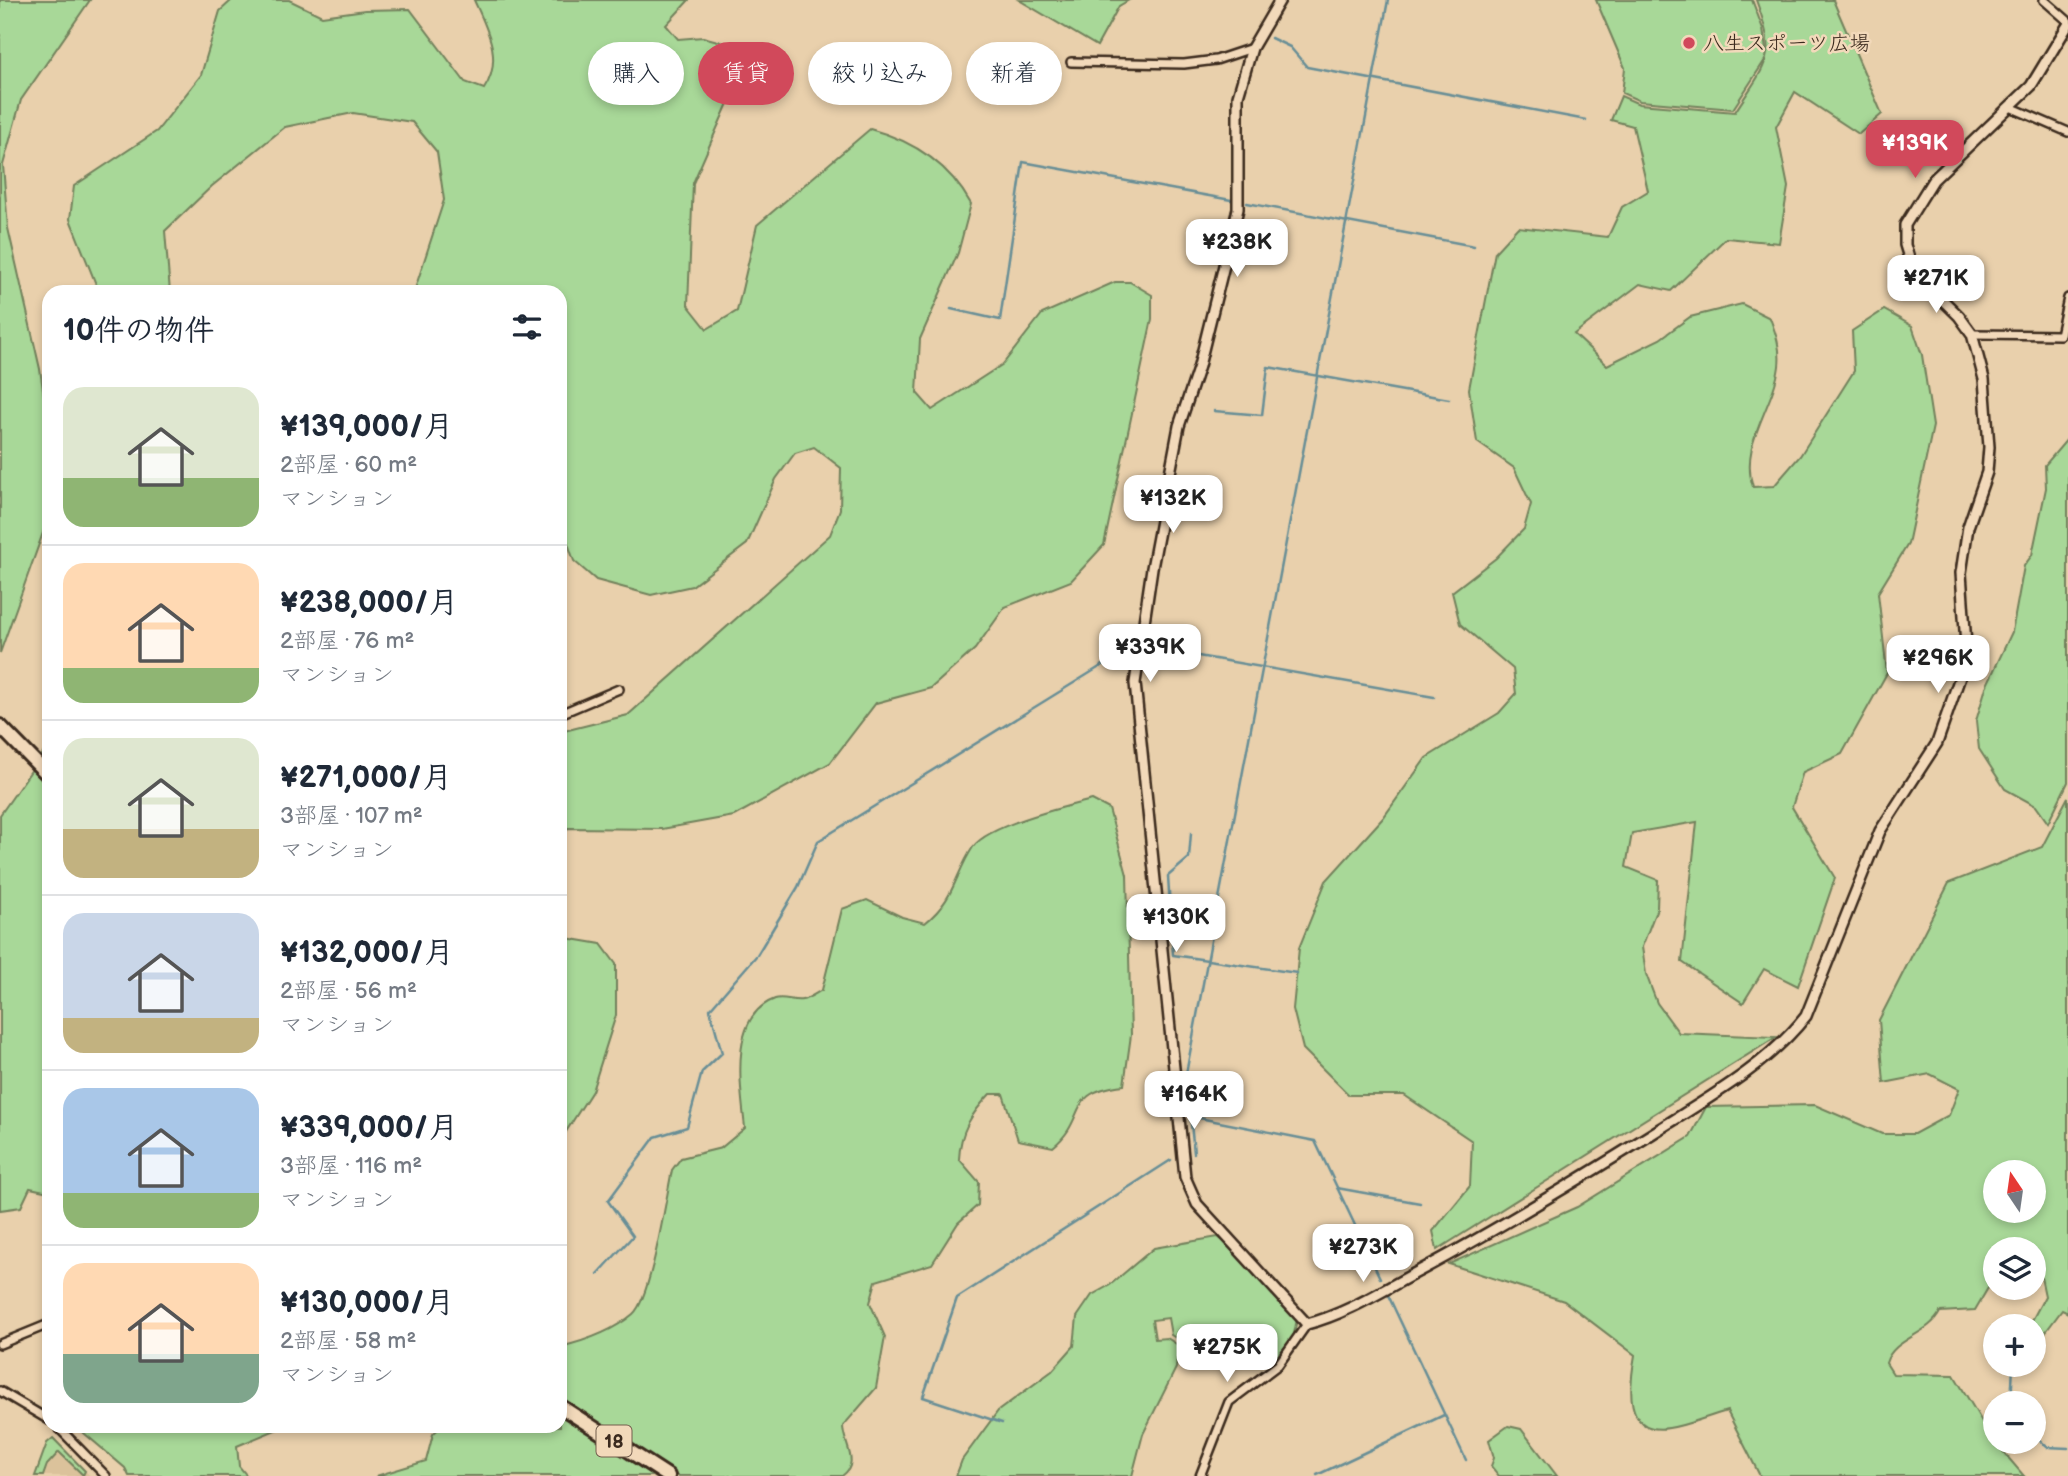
<!DOCTYPE html>
<html lang="ja">
<meta charset="utf-8">
<style>
:root{--surface:#fff;--page:#f6f6f7;--text:#1f2937;--muted:#747a83;--line:#e0e1e3;--accent:#d1495b}
body{margin:0;font-family:"Balsamiq Sans","Klee One",sans-serif;background:var(--page);color:var(--text);height:100vh;display:flex;flex-direction:column;font-size:26px;white-space:nowrap}
*{box-sizing:border-box;margin:0}
p{font-size:23px;color:var(--muted)}
.icon{flex:none;width:38px;height:38px;fill:none;stroke:currentColor;stroke-width:2;stroke-linecap:round;stroke-linejoin:round}
.map{position:relative;flex:1;overflow:hidden}
.details{position:absolute;left:42px;top:285px;width:525px;height:1148px;display:flex;flex-direction:column;background:var(--surface);border-radius:21px;box-shadow:0 4px 10px #0003}
.details>*{flex:none}
.top-card{position:absolute;left:588px;top:42px;width:665px;height:63px;display:flex;gap:14px}
.needle{width:46px;rotate:347deg}
.buttons{position:absolute;left:1983px;top:1160px;display:grid;gap:14px}
.buttons a{display:grid;place-items:center;width:63px;height:63px;border-radius:50%;background:var(--surface);box-shadow:0 4px 10px #0003;font-size:35px}
.price{position:absolute;translate:-50% -60px;padding:0 16px;border-radius:14px;background:#fff;color:#222;font-size:23px;line-height:46px;filter:drop-shadow(0 2px 4px #0008)}
.price::after{content:'';position:absolute;left:50%;top:42px;width:21px;height:16px;margin-left:-10px;background:inherit;clip-path:polygon(0 0,100% 0,50% 100%)}
.price.current{background:var(--accent);color:#fff}
ul{padding:0;list-style:none}
li{display:flex;align-items:center;gap:21px;height:175px;padding:0 21px}
li+li{border-top:2px solid var(--line)}
li span{display:grid;place-items:center;flex:none;width:196px;height:140px;border-radius:21px;color:#555}
li>.icon{margin-inline-start:auto}
span .icon{width:84px;height:84px;fill:#fffc;stroke-width:1}
li b{font-size:30px}
h2{display:flex;justify-content:space-between;align-items:center;height:84px;padding:0 21px;font-size:30px}
.tag{padding:0 24px;border-radius:32px;background:var(--surface);box-shadow:0 4px 10px #0003;font-size:24px;line-height:63px}
.tag.current{background:var(--accent);color:#fff}
.map>svg:first-child{display:block}
.built{fill:#dbc29b}
.green{fill:#a8d898;stroke:#72815b;stroke-width:2;fill-rule:evenodd}
.lines{fill:none;stroke-linecap:round;stroke-linejoin:round}
.stream{stroke:#688e96;stroke-width:2.5}
.minor-casing{stroke:#3b2a1e;stroke-width:12}
.tertiary-casing{stroke:#3b2a1e;stroke-width:14}
.primary-casing{stroke:#3b2a1e;stroke-width:18}
.minor{stroke:#f2d9ba;stroke-width:7}
.tertiary{stroke:#f2d9ba;stroke-width:9}
.primary{stroke:#f2d9ba;stroke-width:12}
.poi-dot{fill:#d1495b;stroke:#f2d9ba;stroke-width:2.5}
.labels{text-anchor:middle;stroke-width:5;stroke-linejoin:round;paint-order:stroke}
.shield{fill:#f2d9ba;stroke:#725e4d;stroke-width:2}
.shield-label{font-size:19px;font-weight:bold;fill:#3b2a1e}
.poi-label{font-size:21px;fill:#3b2a1e;stroke:#f2d9ba;text-anchor:start}
</style>
<div class="map">
<svg width="2068" height="1476" viewBox="0 0 2068 1476">
<rect width="100%" height="100%" fill="#e9d0ac"/>
<filter id="ink" filterUnits="userSpaceOnUse"><feTurbulence type="fractalNoise" baseFrequency=".0143" numOctaves="2"/><feDisplacementMap in="SourceGraphic" scale="14" xChannelSelector="R" yChannelSelector="G"/><feConvolveMatrix kernelMatrix="1 2 1 2 8 2 1 2 1" color-interpolation-filters="sRGB"/></filter>
<g filter="url(#ink)">
<!-- built -->
<path class="built" d="M66 1450 90 1476H43L55 1453Z"/>
<!-- green -->
<g class="green">
<path d="M0 0H90L21 100 3 165 8 228 40 369 49 430V516L0 653Z"/>
<path d="M232 0H289L322 16 365 10 410 9 465 82 484 89C504 59 487 29 474 0H689L666 25 678 39 703 37 722 42 729 101 693 183 688 305 707 329 737 311 757 225 870 129C914 141 949 164 971 204L958 253 920 339 917 393 932 410 1003 364 1042 314 1115 282H1130L1152 295V319L1104 545 1071 581 1005 607 975 649 931 688 876 703 830 763 734 816 662 829 568 828 560 834V732L628 715 830 535 840 509 841 468 814 447 795 453 776 479 747 544 692 586 651 595 596 580 574 561 560 520V292H414L444 200 437 152 412 122 353 113 285 127 212 186 165 231 170 292H99L70 219 74 186 157 131 201 75 220 11Z"/>
<path d="M1019 0H1129L1119 6 1097 46Z"/>
<path d="M1596 0H1752L1763 29 1767 57 1733 109 1640 101 1622 93 1625 68Z"/>
<path d="M1756 0H1833L1882 114 1859 134 1795 92 1776 127 1788 187 1779 243 1726 238 1671 291 1640 284 1574 334 1607 365 1660 339 1690 317 1742 304 1770 318C1776 334 1781 348 1779 366 1774 407 1739 444 1753 487L1774 486 1800 456 1854 371 1852 331 1884 310 1912 326 1922 355 1933 426 1908 544 1878 593 1887 673 1842 754 1803 772 1792 807 1835 878 1798 986 1764 969 1743 1003 1682 962 1697 822 1632 833 1626 867 1658 880 1657 908 1642 947 1646 974 1657 1003 1679 1033 1776 1037 1437 1250 1433 1231 1470 1186 1472 1141 1404 1095H1349L1303 1049 1293 1009 1299 948 1326 881 1383 818 1426 758 1499 713 1516 694 1513 669 1460 624 1452 592 1496 558 1524 529 1531 504 1514 468 1477 442 1469 389 1495 252 1518 227 1608 237 1622 207 1648 191 1633 126 1611 120 1621 96 1639 104 1735 112C1767 62 1778 59 1756 0Z"/>
<path d="M2068 438V782L2048 823 2036 806 2005 789 1979 749 1976 721 1986 687 2012 632 2024 566 2032 555 2046 488 2045 465Z"/>
<path d="M49 745V1192L30 1188 21 1207 0 1210V815Z"/>
<path d="M2068 797V1313L2062 1310 2044 1334 2034 1336V1326H2029L2045 1296 2038 1263H2034V1250H1995V1284L1988 1288 1975 1310 1940 1312C1929 1335 1893 1338 1886 1363L1893 1374 1954 1375 1993 1440 2024 1476H1760L1727 1411C1708 1416 1689 1425 1669 1428 1622 1436 1630 1383 1635 1355L1564 1301 1449 1264 1577 1207 1690 1137 1706 1107 1815 1105 1882 1134H1914L1949 1115 1959 1089 1930 1074 1884 1083 1879 1020 1949 883 2042 847ZM1995 1172H2034V1211H1995Z"/>
<path d="M1092 800 1109 809 1127 875 1131 1035 1124 1085C1063 1092 1089 1118 1053 1147L1018 1140 1003 1094H990C972 1113 960 1131 959 1159L979 1182 978 1205 958 1223 932 1264 876 1281 870 1303 885 1337 876 1388 843 1426C843 1444 861 1463 842 1476H376L426 1461 433 1434 441 1426H560V1347C585 1341 612 1332 633 1314 651 1299 666 1198 672 1170L681 1158 721 1148 745 1128C741 1089 728 1016 775 999 784 996 794 1002 802 1000 808 999 816 993 822 990L842 909 867 900 902 917 925 923C955 899 954 876 973 847 988 825 1067 806 1092 800Z"/>
<path d="M560 937 601 944 616 964V1015L592 1091 560 1141Z"/>
<path d="M1218 1237 1241 1255 1297 1319 1293 1339 1269 1364C1255 1358 1241 1351 1226 1347 1207 1342 1187 1346 1171 1335L1168 1318 1152 1320 1155 1339 1167 1338 1178 1345 1176 1368 1143 1434 1132 1476H956L962 1460 998 1411 1052 1371 1074 1346 1077 1317 1092 1295 1110 1285 1154 1248Z"/>
<path d="M79 1426H285L237 1446 239 1466 247 1476H129L125 1468 78 1428Z"/>
<path d="M1508 1426 1521 1429 1557 1476H1499L1491 1466 1494 1458 1489 1440Z"/>
<path d="M53 1438 85 1471 83 1475 59 1452 47 1465 43 1476H35L47 1443Z"/>
</g>
<g class="lines">
<!-- stream -->
<g class="stream">
<path d="M1271 38 1290 47 1307 67 1586 120"/>
<path d="M1247 203 1474 246"/>
<path d="M951 309 1000 320 1023 162 1231 200"/>
<path d="M1214 411 1262 415 1268 367 1449 399"/>
<path d="M1158 649 1434 697"/>
<path d="M1191 833 1189 858 1168 876 1173 955 1297 973"/>
<path d="M1189 1116 1315 1141 1380 1278"/>
<path d="M1194 1153 1186 1074 1388 0"/>
<path d="M1337 1188 1420 1203"/>
<path d="M598 1274 633 1236 608 1201 655 1137 687 1127 702 1072 722 1053 710 1009 757 955 798 887 818 841 1132 647"/>
<path d="M1388 1295 1466 1460"/>
<path d="M2011 1404 2013 1365"/>
<path d="M1002 1423 923 1397 957 1298 1171 1160"/>
<path d="M2034 1435 2047 1447 2068 1448"/>
<path d="M1317 1475 1444 1415"/>
</g>
<defs>
<g id="minor">
<path d="M2044 0 2068 21"/>
<path d="M1071 62 1184 64 1216 60 1252 48"/>
<path d="M2010 107 2068 132"/>
<path d="M1972 334 2060 335 2068 298"/>
<path d="M560 714 619 689"/>
<path d="M0 1344 49 1324"/>
<path d="M0 1391 49 1420"/>
<path d="M57 1426 106 1476"/>
<path d="M1200 1476 1229 1402 1278 1365 1307 1324"/>
</g>
<path id="tertiary" d="M1280 0 1252 48 1238 96V209L1199 366 1179 426 1152 568 1135 683 1185 1177 1197 1204 1307 1324C1347 1314 1385 1289 1421 1270 1500 1228 1575 1182 1650 1135 1705 1100 1766 1067 1806 1016L1880 831 1937 743 1960 677 1966 645 1961 573 1968 527 1987 472 1989 447 1984 379 1972 334 1959 316 1913 271 1905 245V225L1933 180 2031 86 2068 25"/>
<g id="primary">
<path d="M0 726 49 776"/>
<path d="M560 1406 668 1476"/>
</g>
</defs>
<!-- minor casing -->
<use href="#minor" class="minor-casing"/>
<!-- tertiary casing -->
<use href="#tertiary" class="tertiary-casing"/>
<!-- primary casing -->
<use href="#primary" class="primary-casing"/>
<!-- minor -->
<use href="#minor" class="minor"/>
<!-- tertiary -->
<use href="#tertiary" class="tertiary"/>
<!-- primary -->
<use href="#primary" class="primary"/>
</g>
</g>
<!-- markers -->
<circle class="poi-dot" cx="1689" cy="43" r="7"/>
<g class="labels">
<!-- shield labels -->
<rect class="shield" x="596.5" y="1425.5" width="35" height="31" rx="5"/>
<g class="shield-label">
<text x="614" y="1448">18</text>
</g>
<!-- poi labels -->
<g class="poi-label">
<text x="1703" y="50">八生スポーツ広場</text>
</g>
</g>
</svg>
<div class="buttons">
<a><svg class="needle" viewBox="-14 -14 28 28"><path d="M0-13l5 13h-10z" fill="#e53935"/><path d="M0 13l5-13h-10z" fill="#747a83"/></svg></a>
<a><svg class="icon" aria-label="layers" viewBox="0 0 24 24"><path d="M12 4l9 5-9 5-9-5zM3 14l9 5 9-5"/></svg></a>
<a>+</a>
<a>−</a>
</div>
<b class="price current" style="left:1915px;top:180px">¥139K</b>
<b class="price" style="left:1237px;top:279px">¥238K</b>
<b class="price" style="left:1936px;top:315px">¥271K</b>
<b class="price" style="left:1173px;top:535px">¥132K</b>
<b class="price" style="left:1150px;top:684px">¥339K</b>
<b class="price" style="left:1938px;top:695px">¥296K</b>
<b class="price" style="left:1176px;top:954px">¥130K</b>
<b class="price" style="left:1194px;top:1131px">¥164K</b>
<b class="price" style="left:1363px;top:1284px">¥273K</b>
<b class="price" style="left:1227px;top:1384px">¥275K</b>
<div class="top-card">
<a class="tag">購入</a>
<a class="tag current">賃貸</a>
<a class="tag">絞り込み</a>
<a class="tag">新着</a>
</div>
<section class="details">
<h2>10件の物件<svg class="icon" aria-label="filters" viewBox="0 0 24 24"><path d="M4 7h16M4 17h16"/><circle cx="9" cy="7" r="2"/><circle cx="15" cy="17" r="2"/></svg></h2>
<ul>
<li><span style="background:linear-gradient(#dfe7d0 65%,#8fb573 0)"><svg class="icon" aria-label="home" viewBox="0 0 24 24"><path d="M3 11l9-7 9 7M6 9v11h12V9"/></svg></span><div><b>¥139,000/月</b><p>2部屋 · 60 m²</p><p>マンション</p></div></li>
<li><span style="background:linear-gradient(#ffd9b3 75%,#8fb573 0)"><svg class="icon" aria-label="home" viewBox="0 0 24 24"><path d="M3 11l9-7 9 7M6 9v11h12V9"/></svg></span><div><b>¥238,000/月</b><p>2部屋 · 76 m²</p><p>マンション</p></div></li>
<li><span style="background:linear-gradient(#dfe7d0 65%,#c2b280 0)"><svg class="icon" aria-label="home" viewBox="0 0 24 24"><path d="M3 11l9-7 9 7M6 9v11h12V9"/></svg></span><div><b>¥271,000/月</b><p>3部屋 · 107 m²</p><p>マンション</p></div></li>
<li><span style="background:linear-gradient(#c9d6e8 75%,#c2b280 0)"><svg class="icon" aria-label="home" viewBox="0 0 24 24"><path d="M3 11l9-7 9 7M6 9v11h12V9"/></svg></span><div><b>¥132,000/月</b><p>2部屋 · 56 m²</p><p>マンション</p></div></li>
<li><span style="background:linear-gradient(#a9c7e8 75%,#8fb573 0)"><svg class="icon" aria-label="home" viewBox="0 0 24 24"><path d="M3 11l9-7 9 7M6 9v11h12V9"/></svg></span><div><b>¥339,000/月</b><p>3部屋 · 116 m²</p><p>マンション</p></div></li>
<li><span style="background:linear-gradient(#ffd9b3 65%,#7fa58c 0)"><svg class="icon" aria-label="home" viewBox="0 0 24 24"><path d="M3 11l9-7 9 7M6 9v11h12V9"/></svg></span><div><b>¥130,000/月</b><p>2部屋 · 58 m²</p><p>マンション</p></div></li>
</ul>
</section>
</div>
